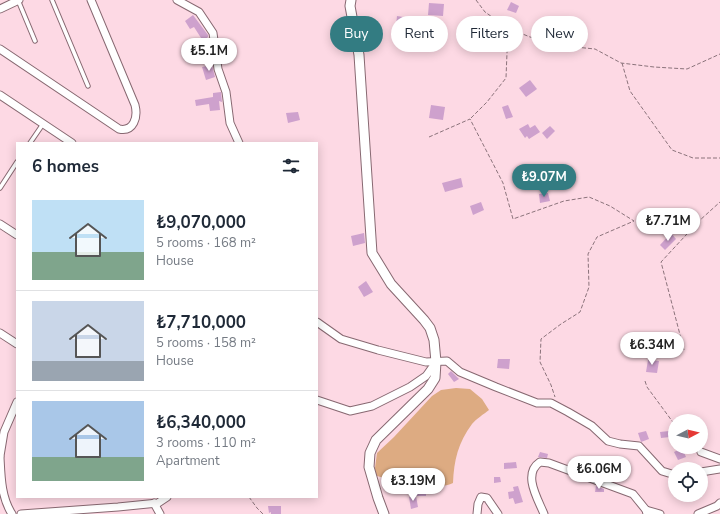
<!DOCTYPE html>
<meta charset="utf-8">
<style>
:root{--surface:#fff;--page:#f6f6f7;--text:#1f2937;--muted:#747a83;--line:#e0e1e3;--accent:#337c82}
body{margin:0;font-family:"Nunito Sans",sans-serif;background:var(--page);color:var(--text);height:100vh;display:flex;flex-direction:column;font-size:15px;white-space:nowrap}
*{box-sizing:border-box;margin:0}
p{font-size:13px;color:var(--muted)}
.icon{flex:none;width:22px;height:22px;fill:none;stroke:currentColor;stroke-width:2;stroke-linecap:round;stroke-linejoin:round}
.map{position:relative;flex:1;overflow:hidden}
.drawer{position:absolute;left:16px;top:142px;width:302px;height:356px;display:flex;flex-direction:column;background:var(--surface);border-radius:0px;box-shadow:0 2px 10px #0003}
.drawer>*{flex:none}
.guide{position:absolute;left:330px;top:16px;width:330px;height:36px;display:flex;gap:8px}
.needle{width:26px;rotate:83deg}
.controls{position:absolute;left:668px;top:414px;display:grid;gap:8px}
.controls a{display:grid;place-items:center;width:40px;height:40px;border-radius:50%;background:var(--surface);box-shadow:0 2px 10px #0003;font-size:20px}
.price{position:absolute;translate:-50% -34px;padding:0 9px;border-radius:14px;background:#fff;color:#222;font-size:13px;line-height:26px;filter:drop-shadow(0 1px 2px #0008)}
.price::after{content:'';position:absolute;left:50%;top:24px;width:12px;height:9px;margin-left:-6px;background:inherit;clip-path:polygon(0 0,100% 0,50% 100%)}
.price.selected{background:var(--accent);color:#fff}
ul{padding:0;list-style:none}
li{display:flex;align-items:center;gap:12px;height:100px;padding:0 16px}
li+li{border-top:1px solid var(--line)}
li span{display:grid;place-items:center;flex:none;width:112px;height:80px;border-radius:0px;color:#555}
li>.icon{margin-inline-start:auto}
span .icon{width:48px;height:48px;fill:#fffc;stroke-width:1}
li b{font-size:17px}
h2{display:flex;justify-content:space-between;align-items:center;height:48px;padding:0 16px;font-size:17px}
.chip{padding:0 14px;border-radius:18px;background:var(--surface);box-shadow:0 2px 10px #0003;font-size:14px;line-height:36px}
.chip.selected{background:var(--accent);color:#fff}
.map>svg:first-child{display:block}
.forest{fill:#ddab82}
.building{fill:#cea1cd}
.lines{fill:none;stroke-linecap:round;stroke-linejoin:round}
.service-casing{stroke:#876871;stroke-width:5.5}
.minor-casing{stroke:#876871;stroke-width:9}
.tertiary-casing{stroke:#876871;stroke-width:11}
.path{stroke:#8b737b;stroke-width:1;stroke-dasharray:4 2;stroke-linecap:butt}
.service{stroke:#fff;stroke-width:3.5}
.minor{stroke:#fff;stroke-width:7}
.tertiary{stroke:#fff;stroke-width:9}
</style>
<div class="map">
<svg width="720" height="514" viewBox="0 0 720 514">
<rect width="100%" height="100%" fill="#fdd9e4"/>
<!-- forest -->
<path class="forest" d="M456 388 470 389 482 399 489 410C484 414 476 419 472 424 458 443 454 460 453 483 440 489 437 483 425 481 415 479 403 482 393 484L387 479 374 475 377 453 394 437 432 396 441 390Z"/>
<!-- building -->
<g class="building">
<path d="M511 2 519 6 516 13 507 10Z"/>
<path d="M429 3 444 4 443 16 428 15Z"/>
<path d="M193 15 208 35V37L203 41 194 27 190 29 185 21Z"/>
<path d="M397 16 403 17V26H396Z"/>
<path d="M212 65 215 77 206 80 202 67Z"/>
<path d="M530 80 537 89 526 97 519 88Z"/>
<path d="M221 92 222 102 219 101 220 110 210 111 209 104 196 106 195 100 213 97V93Z"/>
<path d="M431 105 445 107 443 120 429 118Z"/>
<path d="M508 105 513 117 506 119 502 107Z"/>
<path d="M298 112 300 120 288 123 286 113Z"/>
<path d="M528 124 530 128 535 125 540 132 529 139 527 136 525 138 519 129Z"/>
<path d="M550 126 555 131 547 139 542 133Z"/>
<path d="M461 178 463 187 445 192 442 183Z"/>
<path d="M548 193 550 201 540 203 539 194Z"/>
<path d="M481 202 484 210 473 215 470 206Z"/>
<path d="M364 233 365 243 353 246 351 236Z"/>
<path d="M671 233 676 239 665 250 660 245Z"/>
<path d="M366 281 373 292 364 297 358 287Z"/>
<path d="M498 359H510L509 369 497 368Z"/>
<path d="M648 360 659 361 657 373 646 372Z"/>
<path d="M451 371 459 379 454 382 448 374Z"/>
<path d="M646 431 649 439 641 442 638 433Z"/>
<path d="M669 431 670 437 661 438 660 432Z"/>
<path d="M682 448 686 457 678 460 674 452Z"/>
<path d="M540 452 548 454 547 458 538 457Z"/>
<path d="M516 462 517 468 504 469V463Z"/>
<path d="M494 477H500L501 482 494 483Z"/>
<rect x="414" y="486" width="12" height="10"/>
<path d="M518 486 523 502 515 504 513 498 509 499 508 492 514 491 513 487Z"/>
<path d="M596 486 604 489V492H595Z"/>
<path d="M416 496 418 507 411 509 409 497Z"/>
<path d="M268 506H281V514H271V512L269 513Z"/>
</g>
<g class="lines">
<defs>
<g id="service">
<path d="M18 0 35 41"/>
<path d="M52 0 88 86"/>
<path d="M30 143 43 124"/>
<path d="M0 188 17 162"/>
</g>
<g id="minor">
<path d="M177 0 199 12 213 33 218 69 226 92 230 123 239 143"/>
<path d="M0 9 19 0"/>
<path d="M0 49 119 129C134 132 138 117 135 105L91 0"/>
<path d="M0 95 72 143"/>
<path d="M0 224 17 235"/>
<path d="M317 322 341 339 378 350 426 362 447 361 460 372 496 387 537 403H551L568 412 592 426 608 441 620 444 639 446 662 471 675 475"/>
<path d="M0 333 17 344"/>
<path d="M317 400 350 411 372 406 410 387 426 376 436 362"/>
<path d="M701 452 720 459"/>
<path d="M0 456 4 432 17 402"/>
<path d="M0 457C1 476 1 497 12 514"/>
<path d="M701 472 720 469"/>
<path d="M154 503 160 514"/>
<path d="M646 510 660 514"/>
<path d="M21 514 118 507 158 503 167 497"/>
<path d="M477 514 478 504 481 497 487 498 498 514"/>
<path d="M544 514C538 499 522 474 540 462L549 463 633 494 646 510 647 514"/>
<path d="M698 514 717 506 720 503"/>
</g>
<path id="tertiary" d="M351 0 350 6 359 55 372 253 391 284 424 320 430 328 434 340 436 362 435 378 428 389 376 440 370 453 369 467 378 498 384 514"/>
</defs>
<!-- service casing -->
<use href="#service" class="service-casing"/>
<!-- minor casing -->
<use href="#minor" class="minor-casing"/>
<!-- tertiary casing -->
<use href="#tertiary" class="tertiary-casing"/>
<!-- path -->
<g class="path">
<path d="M476 0 485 12 508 28 530 37 565 46 595 49 621 63 654 67 687 69 720 54"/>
<path d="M622 63 630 91 672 150 693 158H720"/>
<path d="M471 118 487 102 506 78 508 28"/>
<path d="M429 137 470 119 503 183 513 219 564 201 589 197 610 206 634 221 597 237 588 254 589 287 580 312 561 324 541 339 540 362 551 385 555 397"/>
<path d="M684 350 661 262 699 221 720 202"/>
<path d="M645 381 647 387 675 425"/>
<path d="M691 447 695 449"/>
<path d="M249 497 257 508 263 514"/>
</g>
<!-- service -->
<use href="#service" class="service"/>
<!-- minor -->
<use href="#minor" class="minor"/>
<!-- tertiary -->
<use href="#tertiary" class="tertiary"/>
</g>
</svg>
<div class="controls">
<a><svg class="needle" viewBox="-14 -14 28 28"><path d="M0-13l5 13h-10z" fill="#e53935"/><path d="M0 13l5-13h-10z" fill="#747a83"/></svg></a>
<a><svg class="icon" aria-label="locate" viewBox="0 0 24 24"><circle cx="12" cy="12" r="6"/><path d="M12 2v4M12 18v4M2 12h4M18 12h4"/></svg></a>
</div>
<b class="price" style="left:209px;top:72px">₺5.1M</b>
<b class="price selected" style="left:544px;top:198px">₺9.07M</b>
<b class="price" style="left:668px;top:242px">₺7.71M</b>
<b class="price" style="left:652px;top:366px">₺6.34M</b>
<b class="price" style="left:599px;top:490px">₺6.06M</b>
<b class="price" style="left:413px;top:502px">₺3.19M</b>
<div class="guide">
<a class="chip selected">Buy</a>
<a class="chip">Rent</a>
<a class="chip">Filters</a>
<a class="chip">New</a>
</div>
<section class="drawer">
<h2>6 homes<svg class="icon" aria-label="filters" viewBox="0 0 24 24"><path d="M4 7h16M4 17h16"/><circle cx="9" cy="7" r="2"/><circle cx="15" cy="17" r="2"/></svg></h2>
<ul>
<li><span style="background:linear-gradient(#bfe0f5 65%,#7fa58c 0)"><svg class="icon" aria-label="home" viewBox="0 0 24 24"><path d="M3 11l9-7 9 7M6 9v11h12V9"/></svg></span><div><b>₺9,070,000</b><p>5 rooms · 168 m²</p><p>House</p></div></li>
<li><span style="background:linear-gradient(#c9d6e8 75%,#9aa5b1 0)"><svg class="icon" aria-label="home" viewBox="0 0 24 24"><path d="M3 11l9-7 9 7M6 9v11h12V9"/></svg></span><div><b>₺7,710,000</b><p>5 rooms · 158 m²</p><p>House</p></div></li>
<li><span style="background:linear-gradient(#a9c7e8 70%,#7fa58c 0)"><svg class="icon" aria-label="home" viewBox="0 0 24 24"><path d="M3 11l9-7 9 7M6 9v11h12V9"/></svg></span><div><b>₺6,340,000</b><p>3 rooms · 110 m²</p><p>Apartment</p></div></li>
</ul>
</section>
</div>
